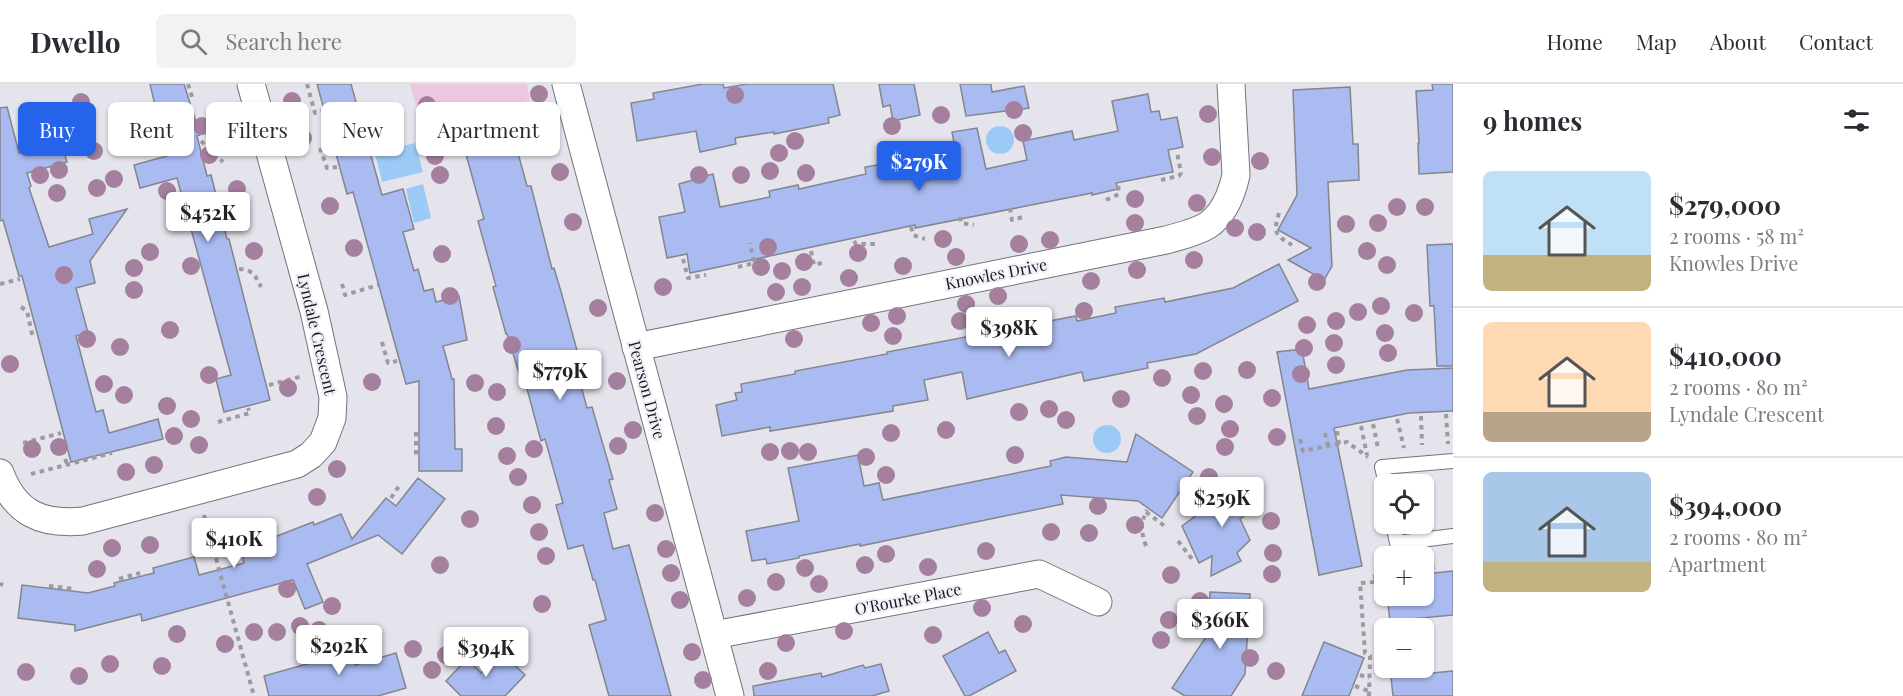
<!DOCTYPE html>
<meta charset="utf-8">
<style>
:root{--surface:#fff;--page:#f2f2f3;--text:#2b2b33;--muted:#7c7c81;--line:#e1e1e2;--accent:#2563eb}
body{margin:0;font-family:"Playfair Display",serif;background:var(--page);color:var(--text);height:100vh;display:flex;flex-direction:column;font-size:22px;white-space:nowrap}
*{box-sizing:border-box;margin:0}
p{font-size:20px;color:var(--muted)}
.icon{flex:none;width:33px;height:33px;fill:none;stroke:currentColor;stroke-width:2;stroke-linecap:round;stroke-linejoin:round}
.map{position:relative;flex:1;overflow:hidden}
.drawer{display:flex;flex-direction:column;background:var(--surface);width:450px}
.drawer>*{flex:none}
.guide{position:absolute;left:18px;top:18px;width:570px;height:54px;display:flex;gap:12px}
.fabs{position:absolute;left:1374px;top:390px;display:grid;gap:12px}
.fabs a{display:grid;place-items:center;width:60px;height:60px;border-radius:9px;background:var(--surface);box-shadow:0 2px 4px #0004;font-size:30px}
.price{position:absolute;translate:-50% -51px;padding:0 14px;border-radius:6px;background:#fff;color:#222;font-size:20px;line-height:39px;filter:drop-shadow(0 2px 3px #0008)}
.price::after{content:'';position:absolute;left:50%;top:36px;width:18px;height:14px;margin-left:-9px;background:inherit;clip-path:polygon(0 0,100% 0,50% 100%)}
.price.current{background:var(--accent);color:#fff}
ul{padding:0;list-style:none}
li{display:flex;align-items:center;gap:18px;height:150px;padding:0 30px}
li+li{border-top:2px solid var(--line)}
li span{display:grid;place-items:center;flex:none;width:168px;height:120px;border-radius:9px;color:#555}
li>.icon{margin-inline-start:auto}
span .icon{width:72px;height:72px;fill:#fffc;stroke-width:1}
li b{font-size:26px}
h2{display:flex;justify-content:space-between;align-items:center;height:72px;padding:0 30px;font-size:26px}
.chip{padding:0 21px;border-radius:9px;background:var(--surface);box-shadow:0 2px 4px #0004;font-size:21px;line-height:54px}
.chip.current{background:var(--accent);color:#fff}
header{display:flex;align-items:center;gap:36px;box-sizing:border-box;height:84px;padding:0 30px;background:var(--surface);border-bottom:2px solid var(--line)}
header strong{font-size:28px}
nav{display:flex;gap:33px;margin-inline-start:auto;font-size:21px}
.search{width:420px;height:54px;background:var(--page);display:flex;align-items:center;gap:15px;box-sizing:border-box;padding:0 21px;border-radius:9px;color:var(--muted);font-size:22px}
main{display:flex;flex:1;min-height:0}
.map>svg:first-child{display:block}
.green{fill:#ebc8df}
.water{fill:#9ccaf7}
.building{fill:#aabbf1;stroke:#83868e;stroke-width:1.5}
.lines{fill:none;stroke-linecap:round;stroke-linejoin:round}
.service-casing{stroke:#74737b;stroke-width:16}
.minor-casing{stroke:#74737b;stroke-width:29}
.path{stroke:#9c9ba2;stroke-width:4;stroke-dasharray:4.5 4.5;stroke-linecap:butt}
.service{stroke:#fff;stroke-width:14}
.minor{stroke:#fff;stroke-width:27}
.tree{fill:#a4809e}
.labels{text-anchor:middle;stroke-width:4.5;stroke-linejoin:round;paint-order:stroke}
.street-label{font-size:16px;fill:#18181b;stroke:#f2f1f9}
</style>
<header>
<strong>Dwello</strong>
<div class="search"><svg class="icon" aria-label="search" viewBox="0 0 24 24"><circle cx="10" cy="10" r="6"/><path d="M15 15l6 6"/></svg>Search here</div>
<nav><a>Home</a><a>Map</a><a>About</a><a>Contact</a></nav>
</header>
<main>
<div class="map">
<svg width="1453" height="612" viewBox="0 0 1453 612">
<rect width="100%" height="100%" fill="#e5e3ec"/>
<!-- green -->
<path class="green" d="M410 0H527L530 16 422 44Z"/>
<!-- water -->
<g class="water">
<circle cx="1000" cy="56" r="14"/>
<path d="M415 59 423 88 382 98 375 69Z"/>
<path d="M423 100 431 134 414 139 406 105Z"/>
<circle cx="1107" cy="355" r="14"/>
</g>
<!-- building -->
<g class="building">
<path d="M150 0H184L200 51 197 52 207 92 211 91 227 155H229L270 316 224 328 216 295 231 291 177 94 140 104 134 81 167 72Z"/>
<path d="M317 0H351L382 111 403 105 414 145 403 148 414 187 418 185 424 207 433 205 436 218 459 212 467 256 443 262 452 295H454L455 365H462V387H419V297L406 300 353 108 347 110Z"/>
<path d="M703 0H723L724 4 747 0H833L840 31 828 34 829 39 774 50V48L735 54 736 60 700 68 696 47 637 57 631 19 654 15 653 9Z"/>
<path d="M879 0H914L920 31 893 37 890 21 883 23Z"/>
<path d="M960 0H991L992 8 1024 2 1029 24 966 32Z"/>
<path d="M1432 0H1453V88L1419 90 1418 59H1419L1416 7 1433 6Z"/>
<path d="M1350 3 1353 60H1358L1359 96 1328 98 1332 182 1324 196 1288 176 1311 164 1278 146 1297 111 1293 6Z"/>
<path d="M1148 10 1151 28 1159 27 1161 36 1177 33 1183 63 1168 66 1173 88 1116 99 1118 105 1092 111V109L915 144V141L690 189 687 170 667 174 659 133 685 128 679 100 713 90 720 123 770 113 769 107 798 101 799 105 866 90 865 83 888 79 891 94 921 88 923 97 960 90 952 48 977 44 986 85 1027 76 1023 57 1072 47 1074 56 1118 47 1112 17Z"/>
<path d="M7 23 19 69 61 58 67 78 27 89 31 102 29 104 49 163 93 150 89 135 127 125 90 177 95 199 76 204 88 249 76 252 96 328 103 326 109 349 158 335 163 355 71 378 22 192H19L3 136 0 137V24Z"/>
<path d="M506 25 527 102H531L552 185 554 184 562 211 582 285 577 287 587 324 592 323 613 395 609 396 617 425 604 429 613 465 629 461 671 612H609L589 541 606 536 595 496H593L583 461 568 465 556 421 563 419 545 355 541 357 526 301 523 302 507 250H506L493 203 496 202 478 137 484 135 457 38Z"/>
<path d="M1453 160V282H1437L1434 222H1430L1427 161Z"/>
<path d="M1279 180 1298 217 1196 270 1147 279 1148 284 1084 297 1082 288 967 315 962 288 924 296 928 316 893 322V327L770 347V343L722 352 716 321 737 316 735 309 742 308 741 300 795 290V287L887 270V268L1076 232 1077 237 1116 229 1115 223 1164 214 1165 218 1233 204Z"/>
<path d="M1302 265 1309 305 1407 286 1453 284V327L1409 329 1334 344 1362 482 1319 491 1277 268Z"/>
<path d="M1136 350 1193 388 1162 434 1138 417 1061 411 1063 420 860 462V460L799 472V474L767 480 766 475 752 477 746 447 799 437 788 384 858 371 864 402 879 399 883 416 1051 382 1050 377 1066 373 1127 378Z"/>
<path d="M418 394 445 415 402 470 378 451 307 480 323 518 305 525 293 496 142 537 141 530 75 547V541L18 534 22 501 88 509 115 502 114 499 154 489 153 484 194 473 199 491 244 479 240 462 277 452 313 438 314 441 341 430 352 455 386 414 396 422Z"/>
<path d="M1245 396 1262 419 1240 435 1250 456 1237 469 1241 477 1211 492 1212 472 1199 479 1182 442Z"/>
<path d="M1453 487V531L1390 537 1387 512H1424V490Z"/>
<path d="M1210 508 1250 510 1245 590 1231 612H1185L1172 604 1208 550Z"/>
<path d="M988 548 999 569 1005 566 1016 587 969 612H965L943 572Z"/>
<path d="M347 550 355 581 396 569 406 604 378 612H269L264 592 332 573 327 555Z"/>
<path d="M1324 558 1364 574 1349 612H1302Z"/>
<path d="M501 568 525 591 505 612H461L446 597 467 575 481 589Z"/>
<path d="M881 580 889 607 872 612H754L753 602 821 589 822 593 863 581 865 584Z"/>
<path d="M1453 587V612H1393L1391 593Z"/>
</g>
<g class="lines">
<defs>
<g id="service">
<path d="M1386 400 1382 383 1453 377"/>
<path d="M1393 440 1397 459 1453 452"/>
</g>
<g id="minor">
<path d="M566 0 730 612"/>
<path d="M636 263 1166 156C1179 152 1196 149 1208 141 1224 130 1232 109 1236 91L1231 0"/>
<path d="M0 389C15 429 41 441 83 437L297 380 311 371 323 358 332 334 333 313 314 227 251 0"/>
<path d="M714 551 1039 490 1098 518"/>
</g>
</defs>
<!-- service casing -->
<use href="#service" class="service-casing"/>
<!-- minor casing -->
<use href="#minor" class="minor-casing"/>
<!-- path -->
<g class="path">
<path d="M188 0 193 16"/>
<path d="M307 0 315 29 322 27"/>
<path d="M201 57 223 78"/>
<path d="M320 64 327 84 337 83"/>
<path d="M1161 96 1179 92 1181 89 1177 68"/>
<path d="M1106 116 1119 110 1118 99"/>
<path d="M222 121 231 119 237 142"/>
<path d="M1010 124 1012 136 1023 133"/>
<path d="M1279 129C1273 149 1275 151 1292 161"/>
<path d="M960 133 961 139 974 141"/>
<path d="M911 143 913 151 925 155"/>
<path d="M854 157 856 160H875"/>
<path d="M811 167 814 181 825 178"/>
<path d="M683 175 688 194 706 191"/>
<path d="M738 183 754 179 750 159"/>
<path d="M239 185C253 186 255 191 261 203"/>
<path d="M0 200 20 195"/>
<path d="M342 200 345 211 378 201"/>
<path d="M21 223 27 227 33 254"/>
<path d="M382 258 388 279 397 277"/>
<path d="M269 301 303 292"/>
<path d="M1446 330 1448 360"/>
<path d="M1421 332 1422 361"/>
<path d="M1397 335 1404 364"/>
<path d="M218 338 250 329 248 324"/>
<path d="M1373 340 1378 364"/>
<path d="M1361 342 1367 371"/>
<path d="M1337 347 1339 360"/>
<path d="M416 348V374"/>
<path d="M1325 349 1328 362"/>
<path d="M1300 355 1303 367 1347 358 1368 373"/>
<path d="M23 359 61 349"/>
<path d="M63 366 67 381"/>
<path d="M31 390 112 369"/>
<path d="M391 414 399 402"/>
<path d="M1146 428 1166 443"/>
<path d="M204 431 254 612"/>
<path d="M1178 457 1192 475 1195 473"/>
<path d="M1146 462C1141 448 1140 440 1147 426"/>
<path d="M1424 481 1432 480 1433 486"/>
<path d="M119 495 140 489"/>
<path d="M0 500 3 501"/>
<path d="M49 502 74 505"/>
<path d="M1360 591 1369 594"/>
<path d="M1355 602 1369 607"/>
<path d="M1369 612 1370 572 1365 569 1360 499 1376 498 1374 487 1384 486"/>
</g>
<!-- service -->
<use href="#service" class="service"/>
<!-- minor -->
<use href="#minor" class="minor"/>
</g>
<!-- trees -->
<g class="tree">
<circle cx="539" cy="10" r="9"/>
<circle cx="735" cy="11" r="9"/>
<circle cx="292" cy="17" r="9"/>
<circle cx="81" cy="18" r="9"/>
<circle cx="427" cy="21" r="9"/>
<circle cx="1014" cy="26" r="9"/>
<circle cx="224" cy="27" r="9"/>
<circle cx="1208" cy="30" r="9"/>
<circle cx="941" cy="31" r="9"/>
<circle cx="547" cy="32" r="9"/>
<circle cx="37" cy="37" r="9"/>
<circle cx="202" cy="42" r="9"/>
<circle cx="892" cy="42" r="9"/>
<circle cx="1023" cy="49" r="9"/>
<circle cx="303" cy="54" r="9"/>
<circle cx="430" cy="54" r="9"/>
<circle cx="795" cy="57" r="9"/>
<circle cx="94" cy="67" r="9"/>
<circle cx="779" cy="69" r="9"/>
<circle cx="209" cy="71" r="9"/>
<circle cx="435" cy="72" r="9"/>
<circle cx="1212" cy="73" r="9"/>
<circle cx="1260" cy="77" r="9"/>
<circle cx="928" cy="80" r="9"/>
<circle cx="59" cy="86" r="9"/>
<circle cx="770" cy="87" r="9"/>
<circle cx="560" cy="88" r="9"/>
<circle cx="806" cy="89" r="9"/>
<circle cx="40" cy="91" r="9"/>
<circle cx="440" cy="91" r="9"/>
<circle cx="699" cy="91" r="9"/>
<circle cx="741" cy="91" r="9"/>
<circle cx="114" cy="95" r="9"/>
<circle cx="97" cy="104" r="9"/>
<circle cx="237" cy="105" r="9"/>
<circle cx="167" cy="107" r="9"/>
<circle cx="57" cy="109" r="9"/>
<circle cx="1135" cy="115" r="9"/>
<circle cx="1197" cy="119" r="9"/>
<circle cx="330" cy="122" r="9"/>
<circle cx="1397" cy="123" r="9"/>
<circle cx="1425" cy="123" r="9"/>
<circle cx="573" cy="138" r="9"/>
<circle cx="1135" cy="139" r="9"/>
<circle cx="1378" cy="139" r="9"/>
<circle cx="1346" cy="140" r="9"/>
<circle cx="1235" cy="144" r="9"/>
<circle cx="1257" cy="148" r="9"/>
<circle cx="943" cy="155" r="9"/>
<circle cx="1050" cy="156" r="9"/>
<circle cx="1019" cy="160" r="9"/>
<circle cx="768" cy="163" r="9"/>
<circle cx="354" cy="164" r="9"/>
<circle cx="254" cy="167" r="9"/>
<circle cx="1367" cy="167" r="9"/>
<circle cx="150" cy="168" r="9"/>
<circle cx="858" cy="169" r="9"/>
<circle cx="442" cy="170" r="9"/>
<circle cx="956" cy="173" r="9"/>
<circle cx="1194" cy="176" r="9"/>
<circle cx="804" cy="178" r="9"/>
<circle cx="1387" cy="181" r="9"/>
<circle cx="191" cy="182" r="9"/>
<circle cx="903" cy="182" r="9"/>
<circle cx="761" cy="183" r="9"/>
<circle cx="134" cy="184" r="9"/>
<circle cx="1137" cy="186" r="9"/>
<circle cx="782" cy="187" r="9"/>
<circle cx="64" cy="191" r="9"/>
<circle cx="849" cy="194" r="9"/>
<circle cx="1091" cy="197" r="9"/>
<circle cx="1317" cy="198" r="9"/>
<circle cx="663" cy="203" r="9"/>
<circle cx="802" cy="203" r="9"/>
<circle cx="134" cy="206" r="9"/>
<circle cx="776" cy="208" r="9"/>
<circle cx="450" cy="212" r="9"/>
<circle cx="998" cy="212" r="9"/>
<circle cx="966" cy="220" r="9"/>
<circle cx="1381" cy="222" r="9"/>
<circle cx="598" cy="224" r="9"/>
<circle cx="1084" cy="227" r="9"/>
<circle cx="1358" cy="228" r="9"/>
<circle cx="1414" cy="229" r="9"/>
<circle cx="897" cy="232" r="9"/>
<circle cx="960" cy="237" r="9"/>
<circle cx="1336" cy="237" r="9"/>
<circle cx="871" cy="239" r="9"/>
<circle cx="1307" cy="241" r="9"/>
<circle cx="170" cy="246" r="9"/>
<circle cx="1385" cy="249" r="9"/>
<circle cx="893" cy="252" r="9"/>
<circle cx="87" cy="255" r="9"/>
<circle cx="794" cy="255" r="9"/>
<circle cx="1334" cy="259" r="9"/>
<circle cx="512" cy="261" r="9"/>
<circle cx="120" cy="263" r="9"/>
<circle cx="1304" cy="264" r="9"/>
<circle cx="1388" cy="269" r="9"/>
<circle cx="10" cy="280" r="9"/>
<circle cx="1336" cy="281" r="9"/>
<circle cx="1247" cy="286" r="9"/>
<circle cx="1203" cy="287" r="9"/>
<circle cx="1301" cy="290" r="9"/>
<circle cx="209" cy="291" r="9"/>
<circle cx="1162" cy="294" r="9"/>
<circle cx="617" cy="297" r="9"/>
<circle cx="372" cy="298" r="9"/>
<circle cx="475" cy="299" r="9"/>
<circle cx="104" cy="300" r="9"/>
<circle cx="288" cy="304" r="9"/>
<circle cx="497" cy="308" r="9"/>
<circle cx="124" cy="311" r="9"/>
<circle cx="1191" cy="311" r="9"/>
<circle cx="1272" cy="314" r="9"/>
<circle cx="1121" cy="315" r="9"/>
<circle cx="1224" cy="320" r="9"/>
<circle cx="167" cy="322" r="9"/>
<circle cx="1049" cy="325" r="9"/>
<circle cx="1019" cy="328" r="9"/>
<circle cx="1197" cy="332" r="9"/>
<circle cx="191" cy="335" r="9"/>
<circle cx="1066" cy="336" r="9"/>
<circle cx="496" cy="342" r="9"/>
<circle cx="1230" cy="345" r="9"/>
<circle cx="633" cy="346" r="9"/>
<circle cx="946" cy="346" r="9"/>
<circle cx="891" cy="349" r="9"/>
<circle cx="174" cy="352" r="9"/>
<circle cx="1277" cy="353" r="9"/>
<circle cx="199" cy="361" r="9"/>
<circle cx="618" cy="362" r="9"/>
<circle cx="59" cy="363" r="9"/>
<circle cx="1225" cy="363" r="9"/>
<circle cx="32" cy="365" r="9"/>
<circle cx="534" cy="365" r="9"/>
<circle cx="790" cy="367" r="9"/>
<circle cx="770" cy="368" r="9"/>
<circle cx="808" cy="368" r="9"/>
<circle cx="1015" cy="371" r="9"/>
<circle cx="507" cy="372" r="9"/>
<circle cx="866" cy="373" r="9"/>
<circle cx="154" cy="381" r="9"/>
<circle cx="337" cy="385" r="9"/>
<circle cx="126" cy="388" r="9"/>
<circle cx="886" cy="391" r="9"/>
<circle cx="518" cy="393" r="9"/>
<circle cx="1209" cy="393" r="9"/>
<circle cx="317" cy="413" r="9"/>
<circle cx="532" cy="421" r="9"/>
<circle cx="1098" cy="422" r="9"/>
<circle cx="655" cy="429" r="9"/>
<circle cx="470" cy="435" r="9"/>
<circle cx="1271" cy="437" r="9"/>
<circle cx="1135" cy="441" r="9"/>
<circle cx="539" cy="448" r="9"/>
<circle cx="1051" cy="448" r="9"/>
<circle cx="1089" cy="449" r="9"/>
<circle cx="150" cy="461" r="9"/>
<circle cx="112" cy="464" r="9"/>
<circle cx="666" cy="465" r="9"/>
<circle cx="986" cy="467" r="9"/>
<circle cx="1273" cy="469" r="9"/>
<circle cx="886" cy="470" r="9"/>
<circle cx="546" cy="472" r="9"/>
<circle cx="440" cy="481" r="9"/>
<circle cx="865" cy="481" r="9"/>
<circle cx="928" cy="483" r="9"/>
<circle cx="805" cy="484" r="9"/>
<circle cx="97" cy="485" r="9"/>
<circle cx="671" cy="489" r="9"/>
<circle cx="1272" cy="490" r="9"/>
<circle cx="1171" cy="491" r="9"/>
<circle cx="776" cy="498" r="9"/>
<circle cx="819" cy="500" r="9"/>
<circle cx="287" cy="505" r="9"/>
<circle cx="747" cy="514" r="9"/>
<circle cx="680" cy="516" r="9"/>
<circle cx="1200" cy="517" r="9"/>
<circle cx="542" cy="520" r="9"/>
<circle cx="332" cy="522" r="9"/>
<circle cx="982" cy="524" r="9"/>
<circle cx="1169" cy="536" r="9"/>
<circle cx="1195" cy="536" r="9"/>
<circle cx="1023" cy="540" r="9"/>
<circle cx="300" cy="542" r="9"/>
<circle cx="319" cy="546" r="9"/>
<circle cx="844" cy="547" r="9"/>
<circle cx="254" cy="548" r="9"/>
<circle cx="277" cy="548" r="9"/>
<circle cx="177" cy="550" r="9"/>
<circle cx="933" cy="551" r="9"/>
<circle cx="1161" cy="556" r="9"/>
<circle cx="786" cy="559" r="9"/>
<circle cx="225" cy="560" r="9"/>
<circle cx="413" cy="565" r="9"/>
<circle cx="692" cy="568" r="9"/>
<circle cx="446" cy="571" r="9"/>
<circle cx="1250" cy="574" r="9"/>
<circle cx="110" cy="580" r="9"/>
<circle cx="162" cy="582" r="9"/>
<circle cx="432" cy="586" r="9"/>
<circle cx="768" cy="587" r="9"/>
<circle cx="1276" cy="587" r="9"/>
<circle cx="26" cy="588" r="9"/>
<circle cx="79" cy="592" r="9"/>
<circle cx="703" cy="596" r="9"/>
</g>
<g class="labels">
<!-- street labels -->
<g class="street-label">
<text transform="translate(996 190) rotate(-11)" y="6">Knowles Drive</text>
<text transform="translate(317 250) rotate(77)" y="6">Lyndale Crescent</text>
<text transform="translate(647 306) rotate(75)" y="6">Pearson Drive</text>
<text transform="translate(908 515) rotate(-11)" y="6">O'Rourke Place</text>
</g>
</g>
</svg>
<div class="fabs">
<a><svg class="icon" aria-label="locate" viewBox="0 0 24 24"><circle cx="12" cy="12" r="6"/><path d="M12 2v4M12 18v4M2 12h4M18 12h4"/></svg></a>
<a>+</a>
<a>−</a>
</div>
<b class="price current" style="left:919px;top:108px">$279K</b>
<b class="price" style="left:208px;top:159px">$452K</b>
<b class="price" style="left:1009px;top:274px">$398K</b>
<b class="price" style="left:560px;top:317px">$779K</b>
<b class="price" style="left:1222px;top:444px">$259K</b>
<b class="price" style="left:234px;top:485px">$410K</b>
<b class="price" style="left:1220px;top:566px">$366K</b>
<b class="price" style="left:339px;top:592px">$292K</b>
<b class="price" style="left:486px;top:594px">$394K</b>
<div class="guide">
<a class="chip current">Buy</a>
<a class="chip">Rent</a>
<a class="chip">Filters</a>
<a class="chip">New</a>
<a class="chip">Apartment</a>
</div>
</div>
<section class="drawer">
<h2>9 homes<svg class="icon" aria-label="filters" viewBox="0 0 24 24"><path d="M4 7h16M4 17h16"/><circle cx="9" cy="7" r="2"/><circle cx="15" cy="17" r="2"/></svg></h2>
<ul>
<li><span style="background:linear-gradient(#bfe0f5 70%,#c2b280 0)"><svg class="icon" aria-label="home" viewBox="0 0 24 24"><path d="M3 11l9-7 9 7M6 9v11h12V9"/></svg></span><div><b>$279,000</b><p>2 rooms · 58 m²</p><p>Knowles Drive</p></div></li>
<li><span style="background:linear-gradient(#ffd9b3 75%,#b9a48a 0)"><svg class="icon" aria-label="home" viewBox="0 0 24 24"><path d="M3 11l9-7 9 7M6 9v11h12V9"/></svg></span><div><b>$410,000</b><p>2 rooms · 80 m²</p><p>Lyndale Crescent</p></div></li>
<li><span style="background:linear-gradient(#a9c7e8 75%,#c2b280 0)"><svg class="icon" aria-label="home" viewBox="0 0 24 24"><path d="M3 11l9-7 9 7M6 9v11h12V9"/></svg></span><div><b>$394,000</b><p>2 rooms · 80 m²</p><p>Apartment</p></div></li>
</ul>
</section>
</main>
